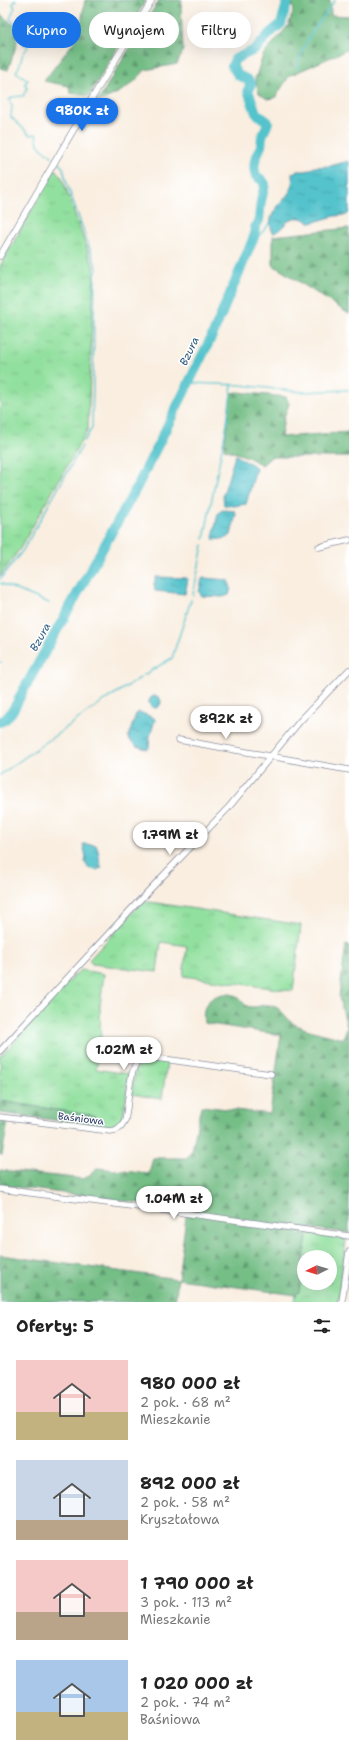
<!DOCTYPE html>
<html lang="pl">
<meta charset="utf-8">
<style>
:root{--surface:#fff;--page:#f2f2f2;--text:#222;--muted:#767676;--accent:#1a73e8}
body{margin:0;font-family:"Shantell Sans",sans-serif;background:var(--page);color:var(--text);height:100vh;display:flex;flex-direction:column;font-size:15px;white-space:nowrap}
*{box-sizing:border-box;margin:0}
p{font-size:13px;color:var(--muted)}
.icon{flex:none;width:22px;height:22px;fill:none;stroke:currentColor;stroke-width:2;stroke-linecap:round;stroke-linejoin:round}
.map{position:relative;height:1302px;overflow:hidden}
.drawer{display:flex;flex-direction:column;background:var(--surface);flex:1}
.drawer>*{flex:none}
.banner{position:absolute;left:12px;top:12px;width:325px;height:36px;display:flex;gap:8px}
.needle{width:26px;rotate:265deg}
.controls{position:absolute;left:297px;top:1250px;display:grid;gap:8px}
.controls a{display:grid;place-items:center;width:40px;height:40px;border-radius:50%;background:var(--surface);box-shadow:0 4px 16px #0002;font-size:20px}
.price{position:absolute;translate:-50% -34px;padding:0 9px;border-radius:14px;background:#fff;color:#222;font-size:13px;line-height:26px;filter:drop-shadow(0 1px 2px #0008)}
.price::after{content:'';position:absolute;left:50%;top:24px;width:12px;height:9px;margin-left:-6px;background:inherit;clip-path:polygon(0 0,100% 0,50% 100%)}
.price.on{background:var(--accent);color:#fff}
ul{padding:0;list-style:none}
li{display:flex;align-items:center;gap:12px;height:100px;padding:0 16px}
li span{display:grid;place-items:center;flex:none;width:112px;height:80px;border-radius:0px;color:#555}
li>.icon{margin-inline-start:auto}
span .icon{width:48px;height:48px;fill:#fffc;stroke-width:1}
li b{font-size:17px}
h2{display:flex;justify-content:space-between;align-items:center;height:48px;padding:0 16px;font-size:17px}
.chip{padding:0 14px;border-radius:18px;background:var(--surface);box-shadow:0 4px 16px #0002;font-size:14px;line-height:36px}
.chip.on{background:var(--accent);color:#fff}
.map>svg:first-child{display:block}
.grass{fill:url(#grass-tufts);stroke:#56887e;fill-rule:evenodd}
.forest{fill:url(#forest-firs);stroke:#487672}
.water{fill:url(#water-ripples);stroke:#387995}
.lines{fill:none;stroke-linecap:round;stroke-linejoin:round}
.stream{stroke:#55c3cc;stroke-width:1.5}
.river{stroke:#55c3cc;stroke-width:10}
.minor-casing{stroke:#8a8e9f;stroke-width:7}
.minor{stroke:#fff;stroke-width:5.5}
.labels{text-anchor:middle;stroke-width:3;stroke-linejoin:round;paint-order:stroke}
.street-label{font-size:10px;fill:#1b2f5e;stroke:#fff}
.water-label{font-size:11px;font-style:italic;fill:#2c5b7f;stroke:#fff}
</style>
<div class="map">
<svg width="349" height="1302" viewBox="0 0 349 1302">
<defs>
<pattern id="grass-tufts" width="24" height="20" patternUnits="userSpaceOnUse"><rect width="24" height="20" fill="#92e09f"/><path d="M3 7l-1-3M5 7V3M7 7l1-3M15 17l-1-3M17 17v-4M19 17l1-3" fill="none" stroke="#7dc08b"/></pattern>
<pattern id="forest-firs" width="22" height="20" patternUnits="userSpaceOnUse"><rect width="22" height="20" fill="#75be86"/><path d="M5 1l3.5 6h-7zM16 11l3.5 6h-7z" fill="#5f9b71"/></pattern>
<pattern id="water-ripples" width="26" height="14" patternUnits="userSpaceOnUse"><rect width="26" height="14" fill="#55c3cc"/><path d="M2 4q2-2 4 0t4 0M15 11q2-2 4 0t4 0" fill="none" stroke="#469fa9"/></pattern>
</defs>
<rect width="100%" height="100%" fill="#fff"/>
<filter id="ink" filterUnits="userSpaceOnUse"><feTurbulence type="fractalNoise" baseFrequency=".025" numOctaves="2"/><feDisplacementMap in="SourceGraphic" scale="8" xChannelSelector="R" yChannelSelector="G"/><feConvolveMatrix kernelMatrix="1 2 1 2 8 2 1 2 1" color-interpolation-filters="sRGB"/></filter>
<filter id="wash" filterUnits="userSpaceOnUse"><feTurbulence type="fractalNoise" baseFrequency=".012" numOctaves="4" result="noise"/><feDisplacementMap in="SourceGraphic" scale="16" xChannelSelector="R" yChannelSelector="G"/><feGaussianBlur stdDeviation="0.9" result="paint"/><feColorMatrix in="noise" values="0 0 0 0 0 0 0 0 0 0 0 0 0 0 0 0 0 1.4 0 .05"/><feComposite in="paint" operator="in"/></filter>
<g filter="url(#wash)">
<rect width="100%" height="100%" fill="#f9eee0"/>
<!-- grass -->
<g class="grass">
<path d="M55 169 62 178 94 268 88 429 21 547 0 576V266Z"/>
<path d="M143 901 301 925 293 991 183 976 187 946 161 942 157 972 92 964 89 960Z"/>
<path d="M81 970 104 974 100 1006 101 1045 96 1069 128 1074C127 1084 126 1117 119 1123 114 1127 106 1126 100 1126L95 1116 0 1101V1057L74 976Z"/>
<path d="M149 1058 167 1062 162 1099 132 1094C134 1081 133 1062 149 1058Z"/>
<path d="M307 1233 346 1239 338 1302H295L296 1295 299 1291ZM304 1257H330V1283H304Z"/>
</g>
<!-- forest -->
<g class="forest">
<path d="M85 0H146L89 96 70 93 69 86 44 81 79 35Z"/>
<path d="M159 0H182L181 9 183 50 177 64 145 70C133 86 116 95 97 102Z"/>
<path d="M286 0H330L331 15 349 16V49L289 76 275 98 267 99 259 93 255 79 263 55 288 26 294 9Z"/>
<path d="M0 14 16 27 17 43 8 70 0 68Z"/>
<path d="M349 228V314L273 265V236Z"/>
<path d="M238 392 286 397 289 404 284 417 281 437 349 432V457H271L262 465 248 457 224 449 231 393Z"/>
<path d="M346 945 349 946V1233L308 1228 299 1292 296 1295 178 1279 175 1302H0V1255L178 1279 187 1209 0 1185V1170L84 1179 98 1168 149 1174 153 1158H187L192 1151 201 1106 270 1114 281 1035 204 1023C203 1016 203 1009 207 1003 214 994 229 991 238 997 243 1001 244 1007 252 1007 260 1007 266 1003 273 1006 283 1009 286 1019 294 1024 304 1030 330 1035 343 1039L347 1027 339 997Z"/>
<path d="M0 1101 95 1116 100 1126 0 1113Z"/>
<path d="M0 1121 8 1122 2 1155H0Z"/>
</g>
<!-- water -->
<g class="water">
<path d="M349 161V212L347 215 334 216 311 223C288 208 287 229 273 233 263 211 287 203 292 186 293 182 292 177 292 173L297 171H306L315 167 330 166Z"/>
<path d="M237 455C244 464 253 461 256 469L246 504 234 506 224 505 223 495 235 456Z"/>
<path d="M223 510 235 511 236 514 231 535 227 538 214 540 213 537 218 513Z"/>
<path d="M156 577 186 578 188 579 185 594 155 591 154 584Z"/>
<path d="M204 578 228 580 231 588 229 595 223 597 202 596 199 592 202 579Z"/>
<circle cx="155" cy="702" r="6"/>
<path d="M139 712 154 718 155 720 150 736 149 748 147 749 136 746 128 738 136 714Z"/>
<path d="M83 844 96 845C100 853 98 860 102 868L96 870 88 868 85 862 86 857Z"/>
</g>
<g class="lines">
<!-- stream -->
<g class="stream">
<path d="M16 0 14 1 13 5 15 7 10 19 14 22 15 30 25 31 20 38 24 45H27L28 47C26 50 23 53 22 56 21 63 20 66 16 72L28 80 25 83 27 88 23 96 13 97 9 100 12 106 11 117 30 135 36 134 38 144 42 149 53 157"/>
<path d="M298 69C300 43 321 21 335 0"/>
<path d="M59 163 63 168 67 184 97 269 95 274 92 428 84 441"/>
<path d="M254 237H258L270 223"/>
<path d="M188 383 241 385 302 392 349 390"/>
<path d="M204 539 227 423 232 385"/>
<path d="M0 579 23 550 82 446"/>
<path d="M0 583 49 603"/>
<path d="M193 595 203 545"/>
<path d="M0 662H1"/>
<path d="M144 675 172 658 191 600"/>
<path d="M0 775 102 702 140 678"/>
</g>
<!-- river -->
<path class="river" d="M0 722C11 719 18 700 23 691L138 485 213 334 254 237 255 228 259 220 261 201 265 184 262 180 256 176C252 164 256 157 261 146 262 142 261 137 263 134 265 129 267 127 268 122L256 113 248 90 251 84 248 80 238 75 232 66 235 59 256 49 270 33 281 24 288 0"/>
</g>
</g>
<g filter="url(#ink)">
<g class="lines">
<defs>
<g id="minor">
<path d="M0 256 89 103 152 0"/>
<path d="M319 547 349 540"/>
<path d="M179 740 349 770"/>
<path d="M0 1051 137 903 229 807 300 721 349 670"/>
<path d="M0 1117 110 1131 116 1130 121 1126 125 1120C129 1104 128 1065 142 1056L271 1074"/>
<path d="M0 1189 177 1212 349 1236"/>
<path d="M342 1302 349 1252"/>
</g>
</defs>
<!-- minor casing -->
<use href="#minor" class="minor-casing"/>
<!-- minor -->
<use href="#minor" class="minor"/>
</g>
</g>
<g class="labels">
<!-- street labels -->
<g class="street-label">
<text transform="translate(81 1118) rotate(7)" y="4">Baśniowa</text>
</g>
<!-- water labels -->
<g class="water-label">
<text transform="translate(189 351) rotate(-64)" y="4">Bzura</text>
<text transform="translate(40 637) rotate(-61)" y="4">Bzura</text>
</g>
</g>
</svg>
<div class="controls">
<a><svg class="needle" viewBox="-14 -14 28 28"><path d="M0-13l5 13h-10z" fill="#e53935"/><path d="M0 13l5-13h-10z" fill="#767676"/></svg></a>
</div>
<b class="price on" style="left:82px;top:132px">980K zł</b>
<b class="price" style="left:226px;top:740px">892K zł</b>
<b class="price" style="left:170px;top:856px">1.79M zł</b>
<b class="price" style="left:124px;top:1071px">1.02M zł</b>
<b class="price" style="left:174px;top:1220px">1.04M zł</b>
<div class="banner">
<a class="chip on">Kupno</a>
<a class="chip">Wynajem</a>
<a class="chip">Filtry</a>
</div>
</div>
<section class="drawer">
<h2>Oferty: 5<svg class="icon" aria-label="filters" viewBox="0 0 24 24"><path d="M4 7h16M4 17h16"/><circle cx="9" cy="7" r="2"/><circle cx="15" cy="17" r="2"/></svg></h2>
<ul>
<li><span style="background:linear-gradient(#f6c9c9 65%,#c2b280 0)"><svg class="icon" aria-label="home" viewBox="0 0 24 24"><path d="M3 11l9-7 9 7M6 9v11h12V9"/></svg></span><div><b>980 000 zł</b><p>2 pok. · 68 m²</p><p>Mieszkanie</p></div></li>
<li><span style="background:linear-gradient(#c9d6e8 75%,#b9a48a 0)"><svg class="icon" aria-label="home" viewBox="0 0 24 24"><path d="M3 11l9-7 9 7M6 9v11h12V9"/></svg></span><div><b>892 000 zł</b><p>2 pok. · 58 m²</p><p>Kryształowa</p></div></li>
<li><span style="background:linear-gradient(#f6c9c9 65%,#b9a48a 0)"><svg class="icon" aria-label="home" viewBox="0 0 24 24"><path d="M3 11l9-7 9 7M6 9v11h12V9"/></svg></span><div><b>1 790 000 zł</b><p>3 pok. · 113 m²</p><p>Mieszkanie</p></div></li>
<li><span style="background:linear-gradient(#a9c7e8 65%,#c2b280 0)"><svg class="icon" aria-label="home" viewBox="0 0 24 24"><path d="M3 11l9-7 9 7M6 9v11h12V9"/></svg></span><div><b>1 020 000 zł</b><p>2 pok. · 74 m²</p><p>Baśniowa</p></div></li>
</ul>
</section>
